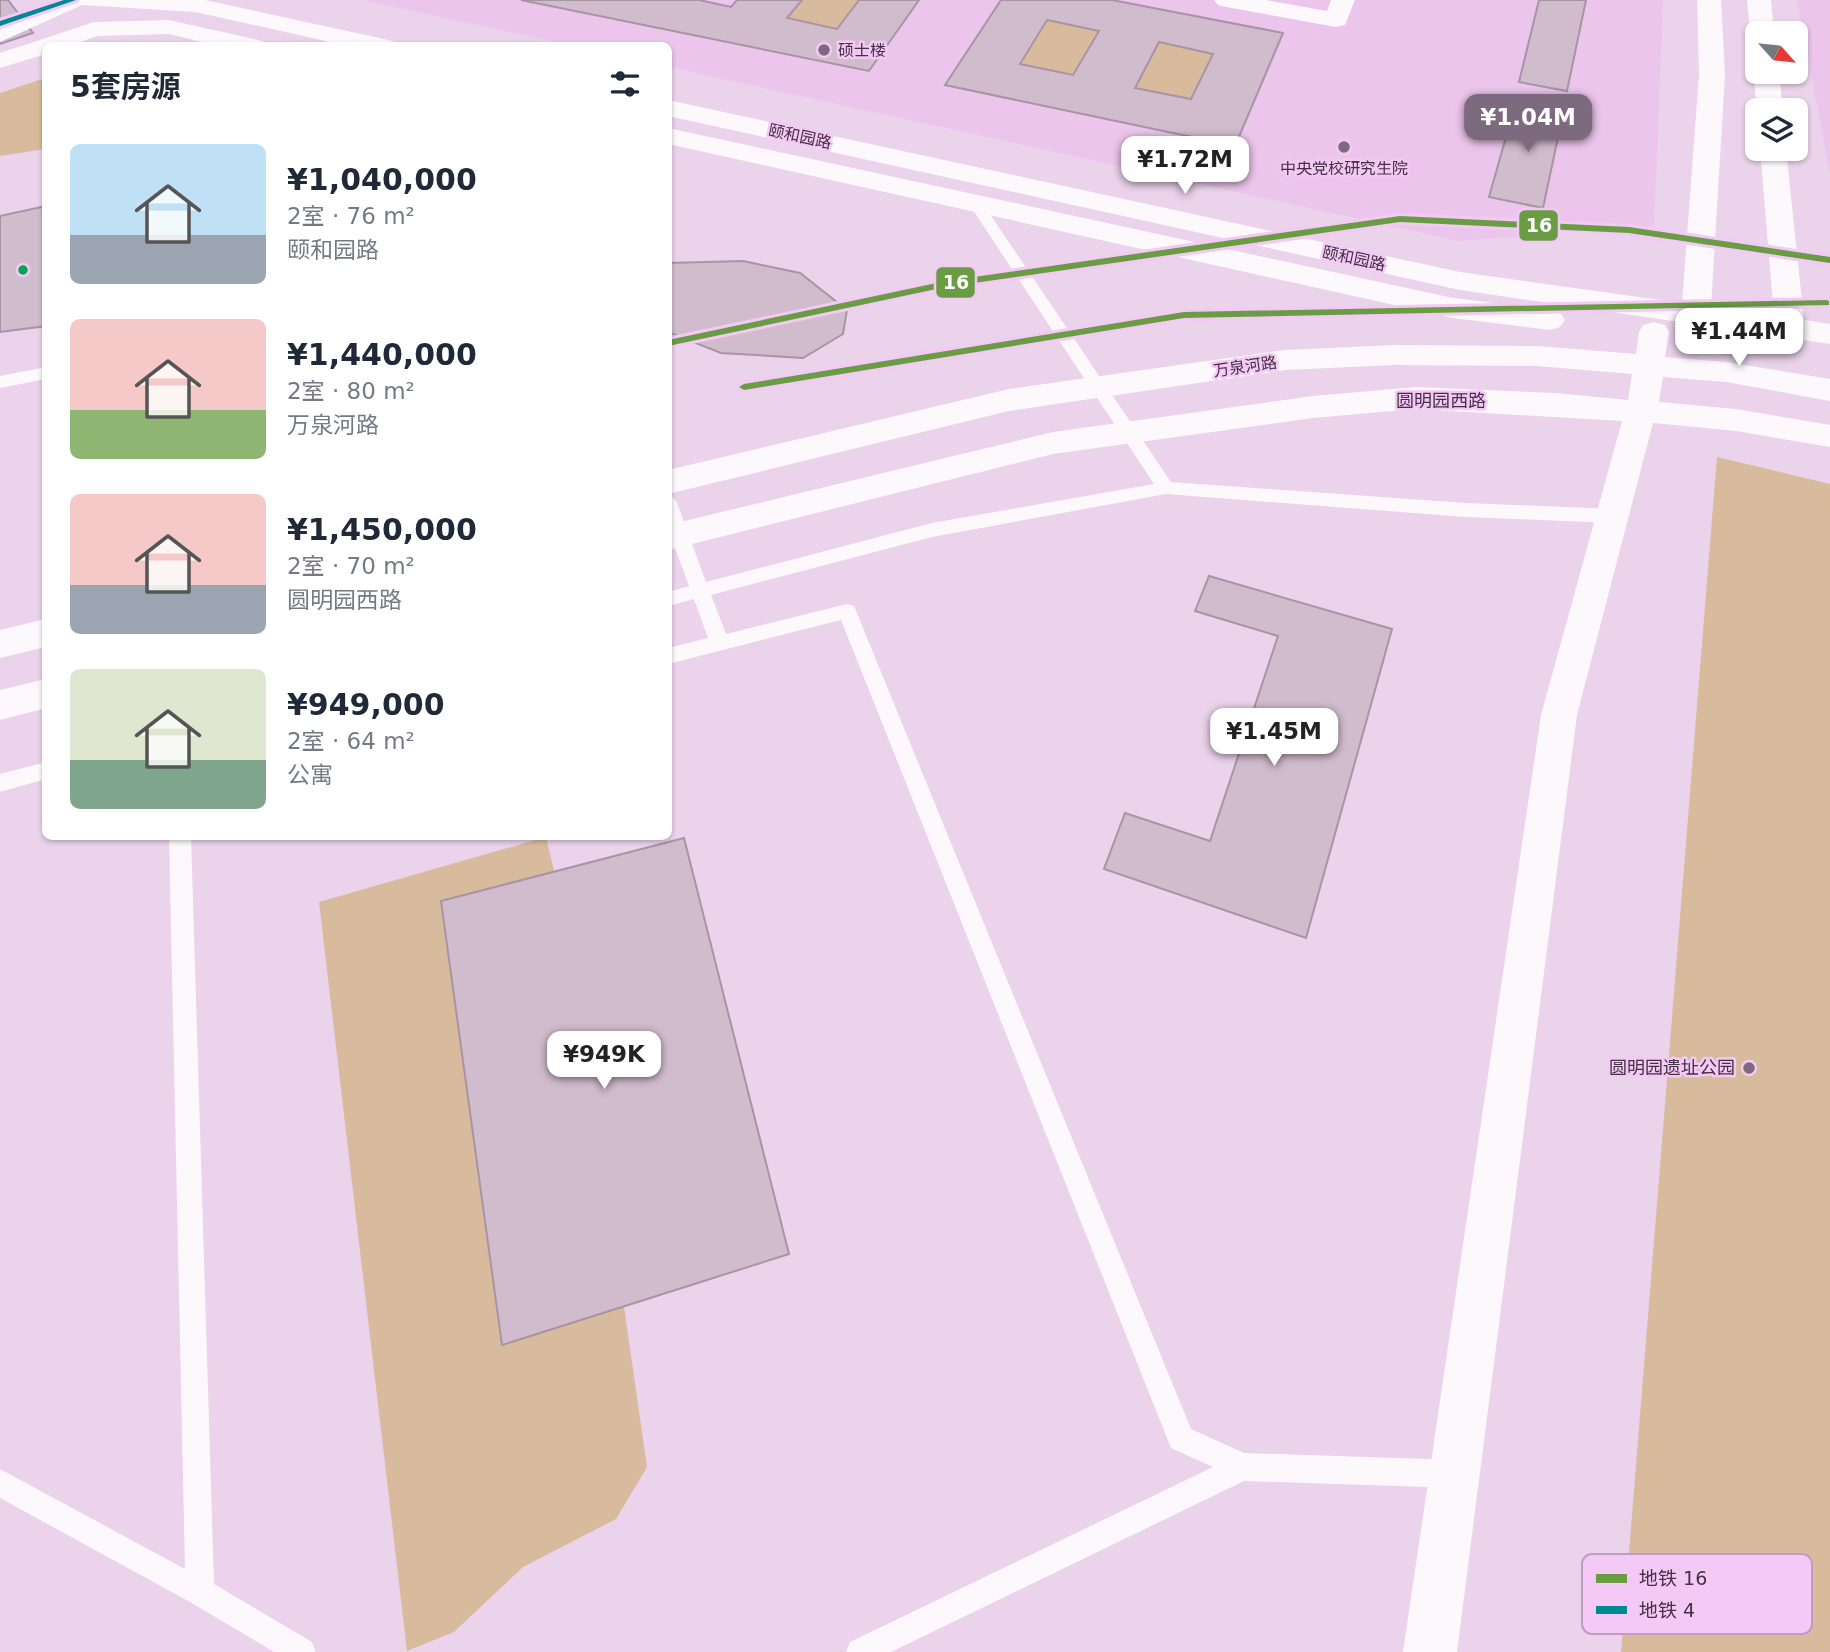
<!DOCTYPE html>
<html lang="zh">
<meta charset="utf-8">
<style>
:root{--surface:#fff;--page:#f2f2f3;--text:#1f2937;--muted:#747a83;--accent:#7d6a7e}
body{margin:0;font-family:"DejaVu Sans","Noto Sans SC",sans-serif;background:var(--page);color:var(--text);height:100vh;display:flex;flex-direction:column;font-size:26px;white-space:nowrap}
*{box-sizing:border-box;margin:0}
p{font-size:23px;color:var(--muted)}
.icon{flex:none;width:38px;height:38px;fill:none;stroke:currentColor;stroke-width:2;stroke-linecap:round;stroke-linejoin:round}
.map{position:relative;flex:1;overflow:hidden}
.side{position:absolute;left:42px;top:42px;width:630px;height:798px;display:flex;flex-direction:column;background:var(--surface);border-radius:10px;box-shadow:0 2px 5px #0004}
.side>*{flex:none}
.needle{width:46px;rotate:117deg}
.tools{position:absolute;left:1745px;top:21px;display:grid;gap:14px}
.tools a{display:grid;place-items:center;width:63px;height:63px;border-radius:10px;background:var(--surface);box-shadow:0 2px 5px #0004;font-size:35px}
.price{position:absolute;translate:-50% -60px;padding:0 16px;border-radius:14px;background:#fff;color:#222;font-size:23px;line-height:46px;filter:drop-shadow(0 2px 4px #0008)}
.price::after{content:'';position:absolute;left:50%;top:42px;width:21px;height:16px;margin-left:-10px;background:inherit;clip-path:polygon(0 0,100% 0,50% 100%)}
.price.on{background:var(--accent);color:#fff}
ul{padding:0;list-style:none}
li{display:flex;align-items:center;gap:21px;height:175px;padding:0 28px}
li span{display:grid;place-items:center;flex:none;width:196px;height:140px;border-radius:10px;color:#555}
li>.icon{margin-inline-start:auto}
span .icon{width:84px;height:84px;fill:#fffc;stroke-width:1}
li b{font-size:30px}
h2{display:flex;justify-content:space-between;align-items:center;height:84px;padding:0 28px;font-size:30px}
.map>svg:first-child{display:block}
.built{fill:#ebc5ec}
.green{fill:#d8bb9c}
.building{fill:#d1bccd;stroke:#a794a4;stroke-width:2;fill-rule:evenodd}
.lines{fill:none;stroke-linecap:round;stroke-linejoin:round}
.lane{fill:#fcf8fc;fill-rule:evenodd}
.street{fill:#fcf8fc;fill-rule:evenodd}
.secondary{fill:#fcf8fc;fill-rule:evenodd}
.highway{fill:#fcf8fc;fill-rule:evenodd}
.metro-1-casing{stroke:#f4c9f5;stroke-width:6}
.metro-2-casing{stroke:#f4c9f5;stroke-width:6}
.metro-1{fill:#699c43;fill-rule:evenodd}
.metro-2{fill:#008994;fill-rule:evenodd}
.poi-dot{fill:#7d6a7e;stroke:#f4c9f5;stroke-width:2.5}
.bus-dot{fill:#00a651;stroke:#f4c9f5;stroke-width:2.5}
.labels{text-anchor:middle;stroke-width:5;stroke-linejoin:round;paint-order:stroke}
.far-poi-label{font-size:16px;fill:#433244;stroke:#f4c9f5;text-anchor:start}
.far-street-label{font-size:16px;fill:#433244;stroke:#f4c9f5}
.street-label{font-size:18px;fill:#433244;stroke:#f4c9f5}
.poi-label{font-size:18px;fill:#433244;stroke:#f4c9f5;text-anchor:end}
.key{fill:#f4c9f5;stroke:#bf9cc0;stroke-width:2}
.key-label{font-size:19px;fill:#433244}
.line-badge{stroke:#f4c9f5;stroke-width:2.5}
.badge-label{font-size:19px;text-anchor:middle;font-weight:bold;fill:#fff}
</style>
<div class="map">
<svg width="1830" height="1652" viewBox="0 0 1830 1652">
<rect width="100%" height="100%" fill="#ead3eb"/>
<!-- built -->
<g class="built">
<path d="M363 0H1663L1654 226 1459 241 669 67 668 46 570 45Z"/>
<path d="M1797 0H1830V174Z"/>
</g>
<!-- green -->
<g class="green">
<path d="M802 0H859L837 29 787 18Z"/>
<path d="M1047 20 1099 31 1073 75 1020 64Z"/>
<path d="M1159 42 1213 54 1191 99 1135 88Z"/>
<path d="M45 78V149L0 156V93Z"/>
<path d="M1717 457 1830 484V1652H1621Z"/>
<path d="M546 837 554 871 441 901 502 1345 624 1307 647 1467 616 1519 523 1567 454 1632 407 1651 319 902Z"/>
</g>
<!-- building -->
<g class="building">
<path d="M0 0H8L33 33 0 44Z"/>
<path d="M521 0H699L731 7 737 0H802L787 18 837 29 859 0H919L869 71Z"/>
<path d="M1001 0H1112L1283 33 1235 146 945 85ZM1047 20 1099 31 1073 75 1020 64ZM1159 42 1213 54 1191 99 1135 88Z"/>
<path d="M1539 0H1586L1567 91 1519 82Z"/>
<path d="M1517 98 1564 109 1543 208 1489 197Z"/>
<path d="M46 206V326L0 332V216Z"/>
<path d="M743 261 800 273 847 310 843 334 803 358 721 353 668 332V263Z"/>
<path d="M1209 576 1392 629 1306 938 1104 869 1125 813 1210 841 1278 636 1195 611Z"/>
<path d="M684 838 789 1254 502 1345 441 901Z"/>
</g>
<g class="lines">
<!-- lane -->
<g class="lane">
<path d="M976 199 981 201 1171 482 1466 503 1613 509 1619 511 1622 516 1619 521 1613 523 1466 517 1166 494 932 537 711 595 726 634 847 604 854 606 1191 1429 1244 1453 1457 1460 1467 1464 1471 1474 1467 1484 1457 1488 1244 1481 891 1652H846L850 1642 1213 1467 1171 1448 841 620 668 664V648L708 638 694 599 668 606V592L689 586 668 529V497L674 498 677 503 706 582 932 523 1154 484 969 204Z"/>
<path d="M46 367V379L0 388V376Z"/>
<path d="M46 762V779L0 792V774Z"/>
<path d="M169 836H191L214 1584 312 1642 316 1652H274L190 1602 0 1498V1469L185 1569Z"/>
</g>
<!-- street -->
<path class="street" d="M1214 0H1266L1327 11 1331 0H1355L1345 25 1336 27 1226 7 1218 5Z"/>
<!-- secondary -->
<g class="secondary">
<path d="M55 0H205L384 39 393 41 396 46H348L195 12 82 5 0 42V26Z"/>
<path d="M1697 0H1721L1725 75 1711 307 1774 316 1760 149H1786L1804 320 1830 324V344L1460 290 668 116V100L1460 272 1682 303 1699 75Z"/>
<path d="M1747 0H1771L1774 33H1757V39L1753 38 1750 33Z"/>
<path d="M169 20 263 41 266 46H219L169 34 97 36 70 46H46V54L0 68V53L94 22Z"/>
<path d="M1757 67V72H1779L1783 110H1757L1753 72Z"/>
<path d="M668 128 1453 298 1550 310 1560 313 1565 320 1560 327 1550 330 1453 318 668 144Z"/>
</g>
<!-- highway -->
<g class="highway">
<path d="M1654 322 1665 325 1669 332 1665 357 1726 362 1830 379V401L1726 382 1663 377 1659 402 1736 409 1830 425V447L1736 431 1653 423 1577 715 1457 1652H1403L1541 715 1622 421 1416 409 1313 418 1053 454 668 550V525L1053 432 1313 396 1416 387 1556 393 1628 400 1632 374 1537 366 1395 365 1285 370 1009 411 668 494V470L1009 389 1285 350 1395 345 1537 346 1636 354 1639 332 1643 325Z"/>
<path d="M46 619V647L0 658V630Z"/>
<path d="M46 679V708L0 720V690Z"/>
</g>
<defs>
<g id="metro-1">
<path d="M1400 216 1629 227 1830 257V263L1629 233 1400 222 946 287 668 346V340L946 281Z"/>
<path d="M1826 300 1829 301V305L1184 318 744 390 739 387 744 384 1184 312Z"/>
</g>
<path id="metro-2" d="M64 0H76L0 26V21Z"/>
</defs>
<!-- metro-1 casing -->
<use href="#metro-1" class="metro-1-casing"/>
<!-- metro-2 casing -->
<use href="#metro-2" class="metro-2-casing"/>
<!-- metro-1 -->
<use href="#metro-1" class="metro-1"/>
<!-- metro-2 -->
<use href="#metro-2" class="metro-2"/>
</g>
<!-- markers -->
<g class="poi-dot">
<circle cx="824" cy="50" r="7"/>
<circle cx="1344" cy="147" r="7"/>
<circle cx="1749" cy="1068" r="7"/>
</g>
<circle class="bus-dot" cx="23" cy="270" r="6"/>
<g class="labels">
<!-- far-poi labels -->
<g class="far-poi-label">
<text x="838" y="56">硕士楼</text>
<text x="1344" y="174" text-anchor="middle">中央党校研究生院</text>
</g>
<!-- far-street labels -->
<g class="far-street-label">
<text transform="translate(800 136) rotate(12)" y="6">颐和园路</text>
<text transform="translate(1354 258) rotate(12)" y="6">颐和园路</text>
<text transform="translate(1245 366) rotate(-8)" y="6">万泉河路</text>
</g>
<!-- street labels -->
<g class="street-label">
<text x="1441" y="407">圆明园西路</text>
</g>
<!-- poi labels -->
<g class="poi-label">
<text x="1735" y="1074">圆明园遗址公园</text>
</g>
</g>
<!-- legend -->
<rect x="1582" y="1554" width="230" height="80" rx="10" class="key"/>
<rect x="1596" y="1574" width="31" height="9" fill="#699c43"/>
<rect x="1596" y="1606" width="31" height="8" fill="#008994"/>
<g class="key-label">
<text x="1639" y="1585">地铁 16</text>
<text x="1639" y="1617">地铁 4</text>
</g>
<g class="line-badge">
<rect x="1518" y="209" width="41" height="33" rx="7" fill="#699c43"/>
<rect x="935" y="266" width="41" height="33" rx="7" fill="#699c43"/>
</g>
<g class="badge-label">
<text x="1539" y="232">16</text>
<text x="956" y="289">16</text>
</g>
</svg>
<div class="tools">
<a><svg class="needle" viewBox="-14 -14 28 28"><path d="M0-13l5 13h-10z" fill="#e53935"/><path d="M0 13l5-13h-10z" fill="#747a83"/></svg></a>
<a><svg class="icon" aria-label="layers" viewBox="0 0 24 24"><path d="M12 4l9 5-9 5-9-5zM3 14l9 5 9-5"/></svg></a>
</div>
<b class="price on" style="left:1528px;top:154px">¥1.04M</b>
<b class="price" style="left:1185px;top:196px">¥1.72M</b>
<b class="price" style="left:1739px;top:368px">¥1.44M</b>
<b class="price" style="left:1274px;top:768px">¥1.45M</b>
<b class="price" style="left:604px;top:1091px">¥949K</b>
<section class="side">
<h2>5套房源<svg class="icon" aria-label="filters" viewBox="0 0 24 24"><path d="M4 7h16M4 17h16"/><circle cx="9" cy="7" r="2"/><circle cx="15" cy="17" r="2"/></svg></h2>
<ul>
<li><span style="background:linear-gradient(#bfe0f5 65%,#9aa5b1 0)"><svg class="icon" aria-label="home" viewBox="0 0 24 24"><path d="M3 11l9-7 9 7M6 9v11h12V9"/></svg></span><div><b>¥1,040,000</b><p>2室 · 76 m²</p><p>颐和园路</p></div></li>
<li><span style="background:linear-gradient(#f6c9c9 65%,#8fb573 0)"><svg class="icon" aria-label="home" viewBox="0 0 24 24"><path d="M3 11l9-7 9 7M6 9v11h12V9"/></svg></span><div><b>¥1,440,000</b><p>2室 · 80 m²</p><p>万泉河路</p></div></li>
<li><span style="background:linear-gradient(#f6c9c9 65%,#9aa5b1 0)"><svg class="icon" aria-label="home" viewBox="0 0 24 24"><path d="M3 11l9-7 9 7M6 9v11h12V9"/></svg></span><div><b>¥1,450,000</b><p>2室 · 70 m²</p><p>圆明园西路</p></div></li>
<li><span style="background:linear-gradient(#dfe7d0 65%,#7fa58c 0)"><svg class="icon" aria-label="home" viewBox="0 0 24 24"><path d="M3 11l9-7 9 7M6 9v11h12V9"/></svg></span><div><b>¥949,000</b><p>2室 · 64 m²</p><p>公寓</p></div></li>
</ul>
</section>
</div>
